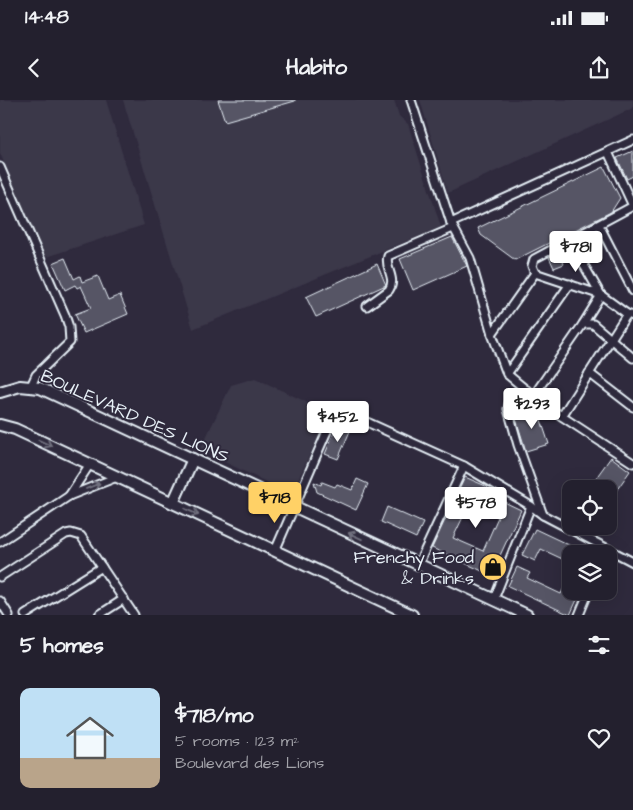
<!DOCTYPE html>
<meta charset="utf-8">
<style>
:root{--surface:#23202e;--page:#2b2836;--text:#f1f3f6;--muted:#a3a3aa;--line:#403e4a;--accent:#ffd166}
body{margin:0;font-family:"Architects Daughter",sans-serif;background:var(--page);color:var(--text);height:100vh;display:flex;flex-direction:column;font-size:19px;white-space:nowrap}
*{box-sizing:border-box;margin:0}
p{font-size:16px;color:var(--muted)}
.icon{flex:none;width:28px;height:28px;fill:none;stroke:currentColor;stroke-width:2;stroke-linecap:round;stroke-linejoin:round}
.map{position:relative;height:515px;overflow:hidden}
.sheet{display:flex;flex-direction:column;background:var(--surface);flex:1}
.sheet>*{flex:none}
.fabs{position:absolute;left:562px;top:380px;display:grid;gap:10px}
.fabs a{display:grid;place-items:center;width:55px;height:55px;border-radius:10px;background:var(--surface);box-shadow:0 5px 20px #0002,0 0 0 1px var(--line);font-size:25px}
.price{position:absolute;translate:-50% -42px;padding:0 11px;border-radius:5px;background:#fff;color:#222;font-size:16px;line-height:32px;filter:drop-shadow(0 1px 2px #0008)}
.price::after{content:'';position:absolute;left:50%;top:30px;width:15px;height:11px;margin-left:-8px;background:inherit;clip-path:polygon(0 0,100% 0,50% 100%)}
.price.active{background:var(--accent);color:#111}
ul{padding:0;list-style:none}
li{display:flex;align-items:center;gap:15px;height:125px;padding:0 20px}
li+li{border-top:1px solid var(--line)}
li span{display:grid;place-items:center;flex:none;width:140px;height:100px;border-radius:10px;color:#555}
li>.icon{margin-inline-start:auto}
span .icon{width:60px;height:60px;fill:#fffc;stroke-width:1}
li b{font-size:21px}
h2{display:flex;justify-content:space-between;align-items:center;height:60px;padding:0 20px;font-size:21px}
.status{display:flex;justify-content:space-between;align-items:center;height:35px;padding:0 25px;background:var(--surface);direction:ltr}
.status svg{height:14px;fill:currentColor}
header{display:flex;justify-content:space-between;align-items:center;height:65px;padding:0 20px;background:var(--surface);font-size:22px;font-weight:700}
.map>svg:first-child{display:block}
.built{fill:#3b3749}
.building{fill:#575565;stroke:#e8f1f8}
.lines{fill:none;stroke-linecap:round;stroke-linejoin:round}
.minor-casing{stroke:#e8f1f8;stroke-width:11}
.secondary-casing{stroke:#e8f1f8;stroke-width:14}
.minor{stroke:#2f2a3d;stroke-width:7}
.secondary{stroke:#2f2a3d;stroke-width:10}
.oneway{stroke:#70707e}
.labels{text-anchor:middle;stroke-width:4;stroke-linejoin:round;paint-order:stroke}
.street-label{font-size:18px;fill:#e8f1f8;stroke:#2f2a3d}
.poi-label{font-size:18px;fill:#e8f1f8;stroke:#2f2a3d;text-anchor:end}
</style>
<div class="status"><b>14:48</b><svg viewBox="0 0 49 12"><path d="M0 12V9h3v3zM5 12V6h3v6zM10 12V3h3v9zM15 12V0h3v12zM26 1h20v11H26zM47 4h2v5h-2z"/></svg></div>
<header><svg class="icon" aria-label="back" viewBox="0 0 24 24"><path d="M15 5l-7 7 7 7"/></svg>Habito<svg class="icon" aria-label="share" viewBox="0 0 24 24"><path d="M12 15V3M7 8l5-5 5 5M5 13v7h14v-7"/></svg></header>
<div class="map">
<svg width="633" height="515" viewBox="0 0 633 515">
<rect width="100%" height="100%" fill="#2f2a3d"/>
<filter id="ink" filterUnits="userSpaceOnUse"><feTurbulence type="fractalNoise" baseFrequency=".02" numOctaves="2"/><feDisplacementMap in="SourceGraphic" scale="10" xChannelSelector="R" yChannelSelector="G"/><feConvolveMatrix kernelMatrix="1 2 1 2 8 2 1 2 1" color-interpolation-filters="sRGB"/></filter>
<g filter="url(#ink)">
<!-- built -->
<g class="built">
<path d="M0 0H106L144 125 43 158 0 53Z"/>
<path d="M123 0H394L399 16 408 24 441 127 193 229Z"/>
<path d="M420 0H633V8L448 93Z"/>
<path d="M255 278 330 313 291 394 200 350 231 285Z"/>
</g>
<!-- building -->
<g class="building">
<path d="M218 0H295V1L225 21Z"/>
<path d="M633 51V76L627 79 617 58Z"/>
<path d="M604 67 620 98 611 112 515 160 481 135 478 128Z"/>
<path d="M452 137 467 166 413 190 400 159Z"/>
<path d="M556 154 557 157 560 155 564 164 554 168 549 157Z"/>
<path d="M65 158 74 179 80 176 82 182 98 176 108 200 120 195 128 214 84 233 75 214 91 208 81 186 77 188 75 185 65 190 53 163Z"/>
<path d="M377 164 386 185 316 217 306 197Z"/>
<path d="M536 305 549 344 526 351 515 316 528 312Z"/>
<path d="M337 326 350 331 338 359 325 354Z"/>
<path d="M611 357 630 371 609 401V389H588Z"/>
<path d="M465 377 488 387 482 400 473 396 453 438 483 451 498 417 488 412 492 403 500 400 521 410 491 475 432 448Z"/>
<path d="M357 379 368 384 356 410 317 392 314 382 321 385 322 382 335 387 337 384 352 390Z"/>
<path d="M387 407 423 423 416 438 381 422Z"/>
<path d="M535 429 588 454H571V463L541 449 535 461 522 455Z"/>
<path d="M517 467 530 473 527 478 561 494 571 473V491H581L570 515 508 486Z"/>
</g>
<g class="lines">
<defs>
<g id="minor">
<path d="M411 0 451 123 470 158 492 234 507 274 543 304 633 363"/>
<path d="M608 52 633 106"/>
<path d="M0 67 65 215 69 227 70 242 36 275 31 286"/>
<path d="M633 106 534 159 532 166 535 173 601 195 627 214 633 216"/>
<path d="M451 123 633 40"/>
<path d="M599 125 633 191"/>
<path d="M570 141 601 195 583 224"/>
<path d="M367 206 389 190C397 178 384 168 388 156L453 128"/>
<path d="M492 234 535 173"/>
<path d="M589 273 633 307"/>
<path d="M507 274 570 184"/>
<path d="M527 290 510 300 508 309 518 345 543 415"/>
<path d="M534 295 583 224H593L633 258"/>
<path d="M562 316 627 214"/>
<path d="M69 396 90 364"/>
<path d="M0 442 69 396 117 377"/>
<path d="M275 451 334 315 338 312 347 313 464 366 531 406 543 415 633 462"/>
<path d="M418 465 464 366"/>
<path d="M0 477 66 434 71 433 81 436 134 515"/>
<path d="M494 499 531 406"/>
<path d="M0 501 9 515"/>
<path d="M25 515 102 467"/>
<path d="M99 515 124 499"/>
<path d="M579 515 589 491"/>
</g>
<g id="secondary">
<path d="M0 292 20 286 40 288 527 515"/>
<path d="M0 325 15 329 412 515"/>
<path d="M173 403 193 359"/>
</g>
</defs>
<!-- minor casing -->
<use href="#minor" class="minor-casing"/>
<!-- secondary casing -->
<use href="#secondary" class="secondary-casing"/>
<!-- minor -->
<use href="#minor" class="minor"/>
<!-- secondary -->
<use href="#secondary" class="secondary"/>
</g>
<!-- one-way arrows -->
<defs><path id="oneway-shaft" d="M-6 0H5M1.5-3L5.5 0L1.5 3" fill="none" stroke-width="1.6" stroke-linecap="round" stroke-linejoin="round" transform="scale(1.25)"/></defs>
<g class="oneway">
<use href="#oneway-shaft" transform="translate(45 343) rotate(25)"/>
<use href="#oneway-shaft" transform="translate(93 386) rotate(-22)"/>
<use href="#oneway-shaft" transform="translate(192 412) rotate(25)"/>
<use href="#oneway-shaft" transform="translate(355 436) rotate(-155)"/>
</g>
</g>
<!-- icons -->
<defs>
<symbol id="shop-disc" viewBox="-11 -11 22 22"><circle r="9.5" fill="#ffd166" stroke="#2f2a3d"/><path d="M-5-2.5h2.3a2.7 3.5 0 0 1 5.4 0H5L5.5 6h-11ZM-1.5-2.5h3a1.5 2.3 0 0 0-3 0Z" fill="#111"/></symbol>
</defs>
<g fill-rule="evenodd">
<use href="#shop-disc" x="477" y="451" width="32" height="32"/>
</g>
<g class="labels">
<!-- street labels -->
<g class="street-label">
<text transform="translate(135 316) rotate(24)" y="6">BOULEVARD DES LIONS</text>
</g>
<!-- poi labels -->
<g class="poi-label">
<text x="474" y="463">Frenchy Food<tspan x="474" dy="21">&amp; Drinks</tspan></text>
</g>
</g>
</svg>
<div class="fabs">
<a><svg class="icon" aria-label="locate" viewBox="0 0 24 24"><circle cx="12" cy="12" r="6"/><path d="M12 2v4M12 18v4M2 12h4M18 12h4"/></svg></a>
<a><svg class="icon" aria-label="layers" viewBox="0 0 24 24"><path d="M12 4l9 5-9 5-9-5zM3 14l9 5 9-5"/></svg></a>
</div>
<b class="price" style="left:576px;top:173px">$781</b>
<b class="price" style="left:532px;top:330px">$293</b>
<b class="price" style="left:338px;top:343px">$452</b>
<b class="price active" style="left:275px;top:424px">$718</b>
<b class="price" style="left:476px;top:429px">$578</b>
</div>
<section class="sheet">
<h2>5 homes<svg class="icon" aria-label="filters" viewBox="0 0 24 24"><path d="M4 7h16M4 17h16"/><circle cx="9" cy="7" r="2"/><circle cx="15" cy="17" r="2"/></svg></h2>
<ul>
<li><span style="background:linear-gradient(#bfe0f5 70%,#b9a48a 0)"><svg class="icon" aria-label="home" viewBox="0 0 24 24"><path d="M3 11l9-7 9 7M6 9v11h12V9"/></svg></span><div><b>$718/mo</b><p>5 rooms · 123 m²</p><p>Boulevard des Lions</p></div><svg class="icon" aria-label="heart" viewBox="0 0 24 24"><path d="M12 20l-8-8c-3-5 5-10 8-4 3-6 11-1 8 4z"/></svg></li>
</ul>
</section>
